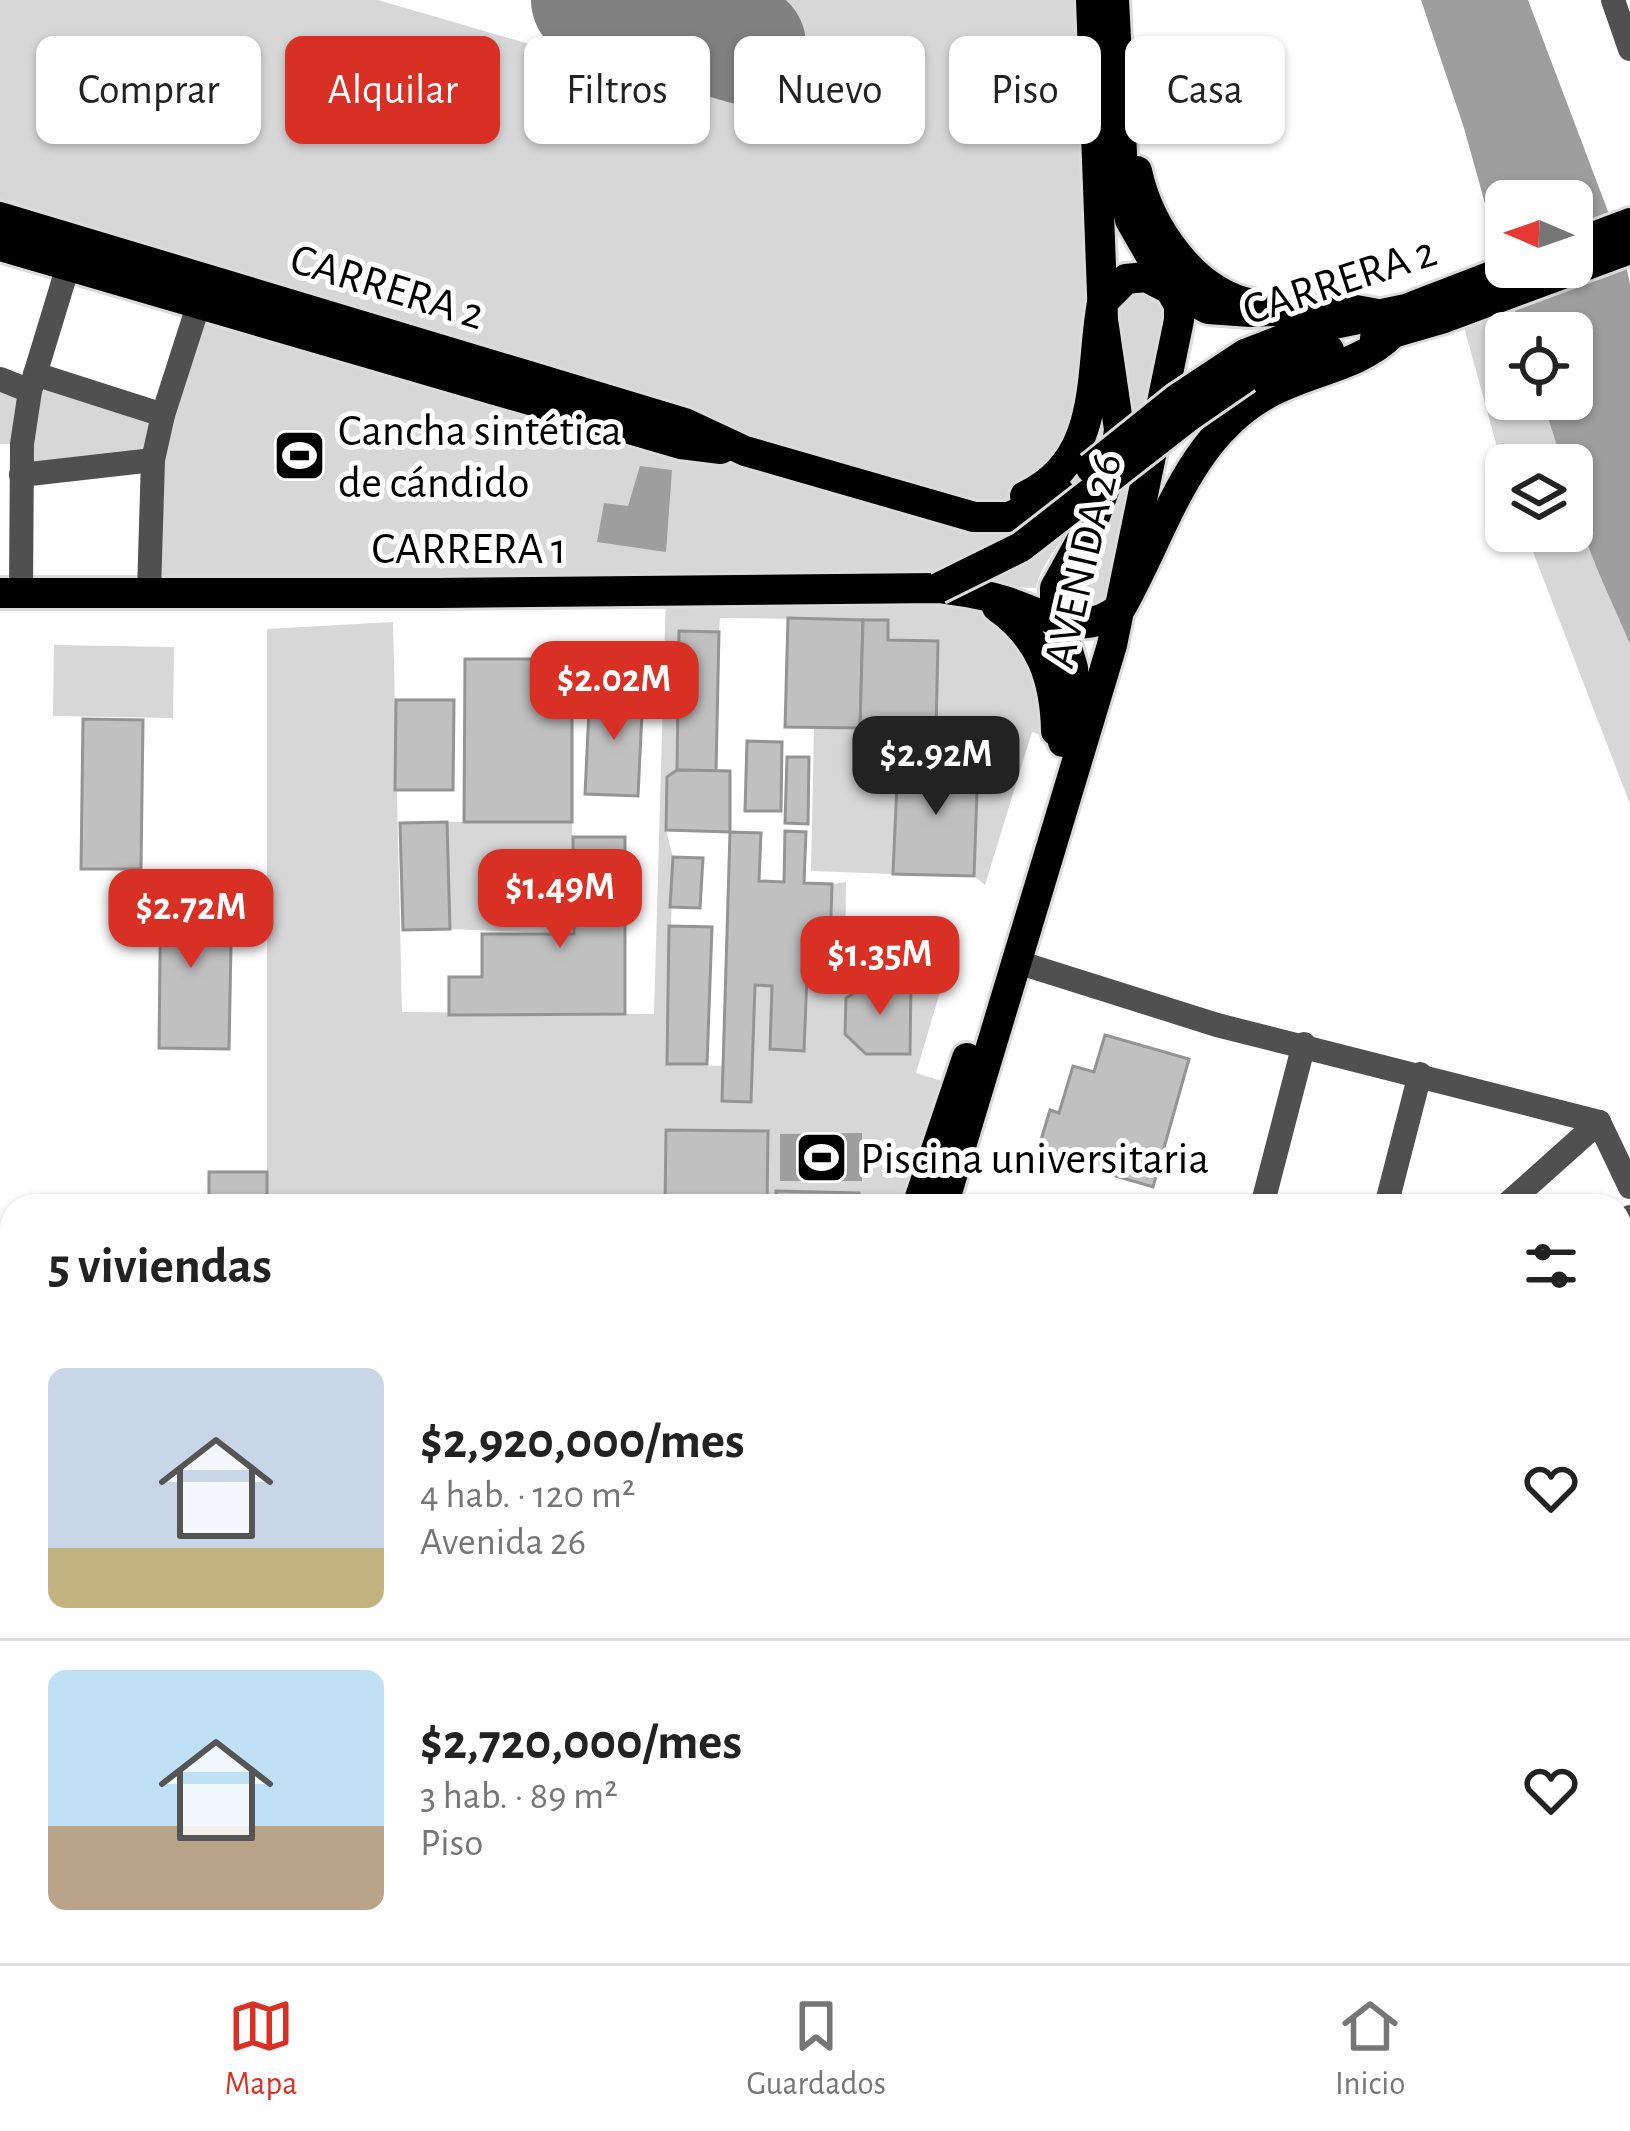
<!DOCTYPE html>
<html lang="es">
<meta charset="utf-8">
<style>
:root{--surface:#fff;--page:#f6f6f6;--text:#222;--muted:#767676;--line:#e0e0e0;--accent:#d93025}
body{margin:0;font-family:"Alegreya Sans",sans-serif;background:var(--page);color:var(--text);height:100vh;display:flex;flex-direction:column;font-size:45px;white-space:nowrap}
*{box-sizing:border-box;margin:0}
p{font-size:39px;color:var(--muted)}
.icon{flex:none;width:66px;height:66px;fill:none;stroke:currentColor;stroke-width:2;stroke-linecap:round;stroke-linejoin:round}
.map{position:relative;flex:1;overflow:hidden}
.side{position:absolute;left:0px;top:1194px;width:1632px;height:771px;display:flex;flex-direction:column;background:var(--surface);border-radius:36px 36px 0 0;box-shadow:0 3px 9px #0004}
.side>*{flex:none}
.top-card{position:absolute;left:36px;top:36px;width:1560px;height:108px;display:flex;gap:24px}
.needle{width:78px;rotate:272deg}
.tools{position:absolute;left:1485px;top:180px;display:grid;gap:24px}
.tools a{display:grid;place-items:center;width:108px;height:108px;border-radius:18px;background:var(--surface);box-shadow:0 3px 9px #0004;font-size:60px}
.price{position:absolute;translate:-50% -102px;padding:0 27px;border-radius:24px;background:var(--accent);color:#fff;font-size:39px;line-height:78px;filter:drop-shadow(0 3px 6px #0008)}
.price::after{content:'';position:absolute;left:50%;top:72px;width:36px;height:27px;margin-left:-18px;background:inherit;clip-path:polygon(0 0,100% 0,50% 100%)}
.price.selected{background:#222;color:#fff}
ul{padding:0;list-style:none}
li{display:flex;align-items:center;gap:36px;height:300px;padding:0 48px}
li+li{border-top:3px solid var(--line)}
li span{display:grid;place-items:center;flex:none;width:336px;height:240px;border-radius:18px;color:#555}
li>.icon{margin-inline-start:auto}
span .icon{width:144px;height:144px;fill:#fffc;stroke-width:1}
li b{font-size:51px}
h2{display:flex;justify-content:space-between;align-items:center;height:144px;padding:0 48px;font-size:51px}
.tag{padding:0 42px;border-radius:18px;background:var(--surface);box-shadow:0 3px 9px #0004;font-size:42px;line-height:108px}
.tag.selected{background:var(--accent);color:#fff}
.dock{display:flex;justify-content:space-around;align-items:center;height:168px;border-top:3px solid var(--line);background:var(--surface);font-size:33px;color:var(--muted)}
.dock a{display:grid;justify-items:center;gap:6px}
.dock .selected{color:var(--accent)}
.map>svg:first-child{display:block}
.green{fill:#d7d7d7}
.water{fill:#9e9e9e;fill-rule:evenodd}
.lines{fill:none;stroke-linecap:round;stroke-linejoin:round}
.runway{stroke:#808080;stroke-width:120}
.building{fill:#c0c0c0;stroke:#949494;stroke-width:3}
.major-casing{stroke:#dbdbdb;stroke-width:36}
.minor{stroke:#505050;stroke-width:24}
.major{stroke:#000;stroke-width:30}
.major-bridge-casing{stroke:#dbdbdb;stroke-width:36;stroke-linecap:butt}
.major-bridge{stroke:#000;stroke-width:30}
.labels{text-anchor:middle;stroke-width:10;stroke-linejoin:round;paint-order:stroke}
.street-label{font-size:45px;fill:#000;stroke:#fff}
.poi-label{font-size:45px;fill:#000;stroke:#fff;text-anchor:start}
</style>
<div class="map">
<svg width="1630" height="1963" viewBox="0 0 1630 1963">
<rect width="100%" height="100%" fill="#fff"/>
<!-- green -->
<g class="green">
<path d="M0 0H378L732 103 766 0H1079L1097 373 1049 501 1103 435C1095 467 1086 500 1069 528 1057 548 1041 565 1036 588L944 585 1004 615 1028 639 1063 741 1032 732 985 885 974 876 977 763 898 761 893 874 811 871 814 727 936 730 938 641 888 640V620L720 618 719 632H679L677 770 667 778 666 830 673 857 667 1064 723 1066 722 1101 755 985 772 986 770 1049 804 1050 807 976H829L832 884 846 882 845 966 947 968 916 1073 958 1086 917 1206H267V629L393 622 402 1012 654 1014 666 593 153 590 155 457 22 474 23 444H0V379L35 376 165 417 195 303 0 217Z"/>
<path d="M1148 290 1168 308 1112 594 1094 611 1073 608 1070 590 1133 439C1136 393 1117 354 1115 309L1126 294Z"/>
<path d="M1510 298 1521 333H1506V399H1542L1563 465H1506V480L1461 316Z"/>
<path d="M1572 494 1630 644V804L1525 531H1572Z"/>
<path d="M54 645 174 647 173 718 53 716Z"/>
<path d="M447 822H572L574 934 450 929Z"/>
<path d="M1630 1222V1389L1620 1394V1230Z"/>
<path d="M0 1653 12 1654V1851L0 1844Z"/>
<path d="M206 1953H425L434 1963H227Z"/>
</g>
<!-- water -->
<g class="water">
<path d="M1421 0H1528L1623 251 1630 284V644C1607 588 1572 527 1572 465H1563L1542 399H1572V333H1521L1464 128ZM1506 201H1572V267H1506Z"/>
<path d="M640 466 672 470 666 552 597 542 604 503 628 506Z"/>
<path d="M862 1133V1181H780V1134Z"/>
</g>
<g class="lines">
<!-- runway -->
<path class="runway" d="M591 0 746 45"/>
</g>
<!-- building -->
<g class="building">
<path d="M788 618 863 620 860 728 785 727Z"/>
<path d="M863 620H888V640L938 641 936 730 860 728Z"/>
<path d="M679 631 719 632 716 771 677 770Z"/>
<path d="M465 659H572V822H464Z"/>
<path d="M590 690 643 693 638 796 585 794Z"/>
<path d="M396 700H454L453 790H395Z"/>
<path d="M83 719 143 720 141 869H81Z"/>
<path d="M747 741 782 742 781 811H745Z"/>
<path d="M787 757H809L808 824 785 823Z"/>
<path d="M898 760 978 763 974 876 893 874Z"/>
<path d="M677 770 730 771V832L666 830 667 777Z"/>
<path d="M447 822 450 929 403 930 400 823Z"/>
<path d="M785 831 806 832 804 883 832 884 829 977 807 976 804 1051 770 1049 772 986 755 985 751 1102 722 1101 730 832 761 833 759 881 784 882Z"/>
<path d="M573 837H625V1014L449 1015V977H482V934H574Z"/>
<path d="M673 857 703 858 700 908 670 907Z"/>
<path d="M161 876H205V945H231L229 1049 159 1048Z"/>
<path d="M669 926 712 927 707 1064H667Z"/>
<path d="M874 981 911 982 910 1054H866L845 1034 846 998Z"/>
<path d="M1105 1035 1189 1059 1153 1187 1037 1153 1050 1110 1059 1113 1073 1066 1094 1072Z"/>
<path d="M666 1130 768 1131 767 1206H665Z"/>
<rect x="209" y="1172" width="58" height="34"/>
<path d="M776 1191 859 1193V1206H776Z"/>
</g>
<g class="lines">
<defs>
<g id="major">
<path d="M1137 171C1149 227 1193 292 1252 304"/>
<path d="M0 217 685 423 745 451 974 517H1009L1060 493"/>
<path d="M1572 245 1630 223"/>
<path d="M0 246 681 444 721 449"/>
<path d="M1375 338 1444 318 1630 249"/>
<path d="M1245 354 1310 329 1406 309 1515 267"/>
<path d="M1246 377 1285 361 1329 350"/>
<path d="M1025 496C1104 459 1089 372 1102 303L1126 279 1146 277 1208 309 1251 312 1345 308 1383 315"/>
<path d="M0 593H438L938 588C961 591 983 594 1005 601 1047 615 1083 641 1122 606 1164 532 1187 438 1267 394 1307 371 1359 367 1392 334"/>
<path d="M997 607C1041 638 1055 679 1056 731"/>
<path d="M1063 742 1075 691 1073 668 1055 607V588L1096 514 1116 455 1119 429 1103 320 1091 0"/>
<path d="M917 1206 967 1058"/>
<path d="M943 1206 1112 645 1179 320V305L1130 220 1124 191 1114 0"/>
<path d="M1620 1717 1630 1712"/>
<path d="M1620 1745 1630 1740"/>
<path d="M0 1845 12 1852"/>
<path d="M0 1877 12 1884"/>
<path d="M139 1953 158 1963"/>
<path d="M205 1953 225 1963"/>
<path d="M604 1963 614 1953"/>
<path d="M657 1963 664 1953"/>
<path d="M1069 1963 1089 1953"/>
<path d="M1115 1963 1135 1953"/>
<path d="M1167 1963 1187 1953"/>
<path d="M1217 1963 1231 1953"/>
</g>
</defs>
<!-- major casing -->
<use href="#major" class="major-casing"/>
<!-- minor -->
<g class="minor">
<path d="M1613 0 1630 49"/>
<path d="M35 374 163 415"/>
<path d="M0 379 30 391"/>
<path d="M21 475 153 460"/>
<path d="M149 591 153 460 163 415 199 303"/>
<path d="M21 593 22 444 30 391 68 266"/>
<path d="M1014 961 1217 1025 1599 1122"/>
<path d="M1599 1122 1630 1187"/>
<path d="M1262 1206 1304 1044"/>
<path d="M1386 1206 1420 1074"/>
<path d="M1505 1206 1599 1122"/>
<path d="M1620 1224 1630 1217"/>
<path d="M1620 1394 1630 1389"/>
<path d="M1620 1484 1630 1480"/>
<path d="M1620 1578 1630 1573"/>
<path d="M15 1963 53 1953"/>
</g>
<!-- major -->
<use href="#major" class="major"/>
<defs>
<g id="major-bridge">
<path d="M1091 468 1177 399 1245 354"/>
<path d="M938 588 1021 547 1188 417 1246 377"/>
</g>
</defs>
<!-- major-bridge casing -->
<use href="#major-bridge" class="major-bridge-casing"/>
<!-- major-bridge -->
<use href="#major-bridge" class="major-bridge"/>
</g>
<!-- icons -->
<defs>
<symbol id="stadium-square" viewBox="-11 -11 22 22"><rect x="-9" y="-9" width="18" height="18" rx="4" fill="#000" stroke="#fff"/><path d="M0-5a6.5 5 0 1 0 0 10a6.5 5 0 1 0 0-10ZM-3.5-1.8h7v3.6h-7Z" fill="#fff"/></symbol>
</defs>
<g fill-rule="evenodd">
<use href="#stadium-square" x="270" y="426" width="59" height="59"/>
<use href="#stadium-square" x="792" y="1128" width="59" height="59"/>
</g>
<g class="labels">
<!-- street labels -->
<g class="street-label">
<text transform="translate(1339 279) rotate(-18)" y="16">CARRERA 2</text>
<text transform="translate(388 285) rotate(17)" y="16">CARRERA 2</text>
<text x="469" y="563">CARRERA 1</text>
<text transform="translate(1081 560) rotate(-77)" y="16">AVENIDA 26</text>
</g>
<!-- poi labels -->
<g class="poi-label">
<text x="338" y="445">Cancha sintética<tspan x="338" dy="52">de cándido</tspan></text>
<text x="860" y="1173">Piscina universitaria</text>
</g>
</g>
</svg>
<div class="tools">
<a><svg class="needle" viewBox="-14 -14 28 28"><path d="M0-13l5 13h-10z" fill="#e53935"/><path d="M0 13l5-13h-10z" fill="#767676"/></svg></a>
<a><svg class="icon" aria-label="locate" viewBox="0 0 24 24"><circle cx="12" cy="12" r="6"/><path d="M12 2v4M12 18v4M2 12h4M18 12h4"/></svg></a>
<a><svg class="icon" aria-label="layers" viewBox="0 0 24 24"><path d="M12 4l9 5-9 5-9-5zM3 14l9 5 9-5"/></svg></a>
</div>
<b class="price" style="left:614px;top:743px">$2.02M</b>
<b class="price selected" style="left:936px;top:818px">$2.92M</b>
<b class="price" style="left:560px;top:951px">$1.49M</b>
<b class="price" style="left:191px;top:971px">$2.72M</b>
<b class="price" style="left:880px;top:1018px">$1.35M</b>
<div class="top-card">
<a class="tag">Comprar</a>
<a class="tag selected">Alquilar</a>
<a class="tag">Filtros</a>
<a class="tag">Nuevo</a>
<a class="tag">Piso</a>
<a class="tag">Casa</a>
</div>
<section class="side">
<h2>5 viviendas<svg class="icon" aria-label="filters" viewBox="0 0 24 24"><path d="M4 7h16M4 17h16"/><circle cx="9" cy="7" r="2"/><circle cx="15" cy="17" r="2"/></svg></h2>
<ul>
<li><span style="background:linear-gradient(#c9d6e8 75%,#c2b280 0)"><svg class="icon" aria-label="home" viewBox="0 0 24 24"><path d="M3 11l9-7 9 7M6 9v11h12V9"/></svg></span><div><b>$2,920,000/mes</b><p>4 hab. · 120 m²</p><p>Avenida 26</p></div><svg class="icon" aria-label="heart" viewBox="0 0 24 24"><path d="M12 20l-8-8c-3-5 5-10 8-4 3-6 11-1 8 4z"/></svg></li>
<li><span style="background:linear-gradient(#bfe0f5 65%,#b9a48a 0)"><svg class="icon" aria-label="home" viewBox="0 0 24 24"><path d="M3 11l9-7 9 7M6 9v11h12V9"/></svg></span><div><b>$2,720,000/mes</b><p>3 hab. · 89 m²</p><p>Piso</p></div><svg class="icon" aria-label="heart" viewBox="0 0 24 24"><path d="M12 20l-8-8c-3-5 5-10 8-4 3-6 11-1 8 4z"/></svg></li>
</ul>
</section>
</div>
<nav class="dock">
<a class="selected"><svg class="icon" aria-label="map" viewBox="0 0 24 24"><path d="M3 6l6-2 6 2 6-2v14l-6 2-6-2-6 2zM9 4v14M15 6v14"/></svg>Mapa</a>
<a><svg class="icon" aria-label="saved" viewBox="0 0 24 24"><path d="M7 4h10v16l-5-4-5 4z"/></svg>Guardados</a>
<a><svg class="icon" aria-label="home" viewBox="0 0 24 24"><path d="M3 11l9-7 9 7M6 9v11h12V9"/></svg>Inicio</a>
</nav>
